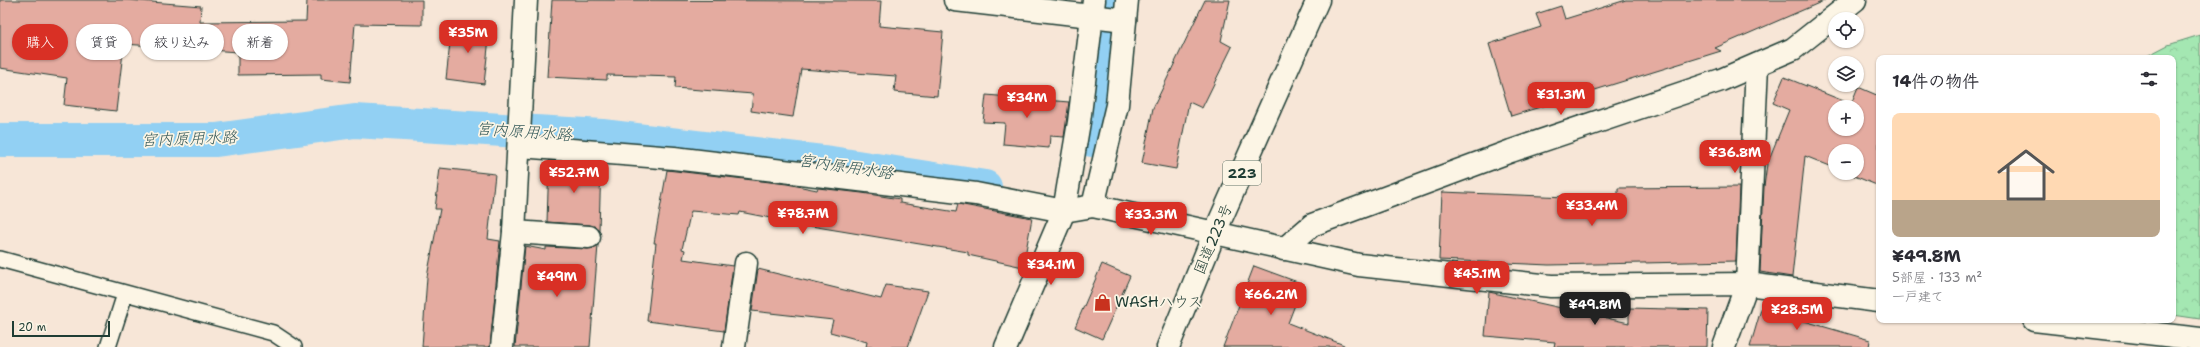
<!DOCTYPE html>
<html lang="ja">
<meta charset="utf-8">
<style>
:root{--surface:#fff;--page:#f7f7f7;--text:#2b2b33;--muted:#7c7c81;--accent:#d93025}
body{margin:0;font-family:"Shantell Sans","Klee One",sans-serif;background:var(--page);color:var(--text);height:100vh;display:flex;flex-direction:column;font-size:15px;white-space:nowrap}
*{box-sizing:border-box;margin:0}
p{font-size:13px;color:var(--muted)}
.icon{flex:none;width:22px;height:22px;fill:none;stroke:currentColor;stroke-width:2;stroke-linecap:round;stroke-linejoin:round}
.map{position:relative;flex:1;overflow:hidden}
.sheet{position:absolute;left:1876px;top:55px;width:300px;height:268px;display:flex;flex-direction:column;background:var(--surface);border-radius:8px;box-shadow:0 1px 3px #0004}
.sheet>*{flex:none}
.hud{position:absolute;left:12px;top:24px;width:380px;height:36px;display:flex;gap:8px}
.buttons{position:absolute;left:1828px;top:12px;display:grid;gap:8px}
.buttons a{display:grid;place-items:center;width:36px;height:36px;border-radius:50%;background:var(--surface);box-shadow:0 1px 3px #0004;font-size:20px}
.scale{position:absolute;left:12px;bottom:10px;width:98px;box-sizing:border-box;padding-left:4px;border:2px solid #1f3d34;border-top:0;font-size:11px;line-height:14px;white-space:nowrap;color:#1f3d34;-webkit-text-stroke:3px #fcf5e5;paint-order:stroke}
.price{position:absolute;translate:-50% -34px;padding:0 9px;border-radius:8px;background:var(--accent);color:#fff;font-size:13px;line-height:26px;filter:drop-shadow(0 1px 2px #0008)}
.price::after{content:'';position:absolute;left:50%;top:24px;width:12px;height:9px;margin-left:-6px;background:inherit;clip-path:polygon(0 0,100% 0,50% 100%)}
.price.current{background:#222;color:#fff}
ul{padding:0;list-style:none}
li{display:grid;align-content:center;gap:8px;height:212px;padding:0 16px}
li span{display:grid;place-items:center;height:124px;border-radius:8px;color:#555}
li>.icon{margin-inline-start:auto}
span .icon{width:72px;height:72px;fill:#fffc;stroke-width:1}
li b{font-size:17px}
h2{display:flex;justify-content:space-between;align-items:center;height:48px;padding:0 16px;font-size:17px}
.tag{padding:0 14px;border-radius:18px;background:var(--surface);box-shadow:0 1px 3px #0004;font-size:14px;line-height:36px}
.tag.current{background:var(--accent);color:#fff}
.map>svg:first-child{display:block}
.forest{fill:url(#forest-crowns);stroke:#629273}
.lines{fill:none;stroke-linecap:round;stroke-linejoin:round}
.canal{stroke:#92d0f3;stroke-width:34}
.building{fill:#e4aba0;stroke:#1f3d34;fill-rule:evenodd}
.lane-casing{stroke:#1f3d34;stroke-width:18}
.street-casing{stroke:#1f3d34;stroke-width:25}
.highway-casing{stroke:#1f3d34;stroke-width:25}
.lane{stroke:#fcf5e5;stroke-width:15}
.street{stroke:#fcf5e5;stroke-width:22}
.highway{stroke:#fcf5e5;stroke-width:22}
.labels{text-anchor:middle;stroke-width:3.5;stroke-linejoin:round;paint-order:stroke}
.shield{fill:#fcf5e5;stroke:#617469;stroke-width:1}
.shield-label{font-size:14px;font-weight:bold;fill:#1f3d34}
.street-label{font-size:15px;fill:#1f3d34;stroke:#fcf5e5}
.poi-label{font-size:15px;fill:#1f3d34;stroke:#fcf5e5;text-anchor:start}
.water-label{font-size:16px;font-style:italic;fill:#365a5a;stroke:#fcf5e5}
</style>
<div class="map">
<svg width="2200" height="347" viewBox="0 0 2200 347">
<defs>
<pattern id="forest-crowns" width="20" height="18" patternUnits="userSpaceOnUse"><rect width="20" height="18" fill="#a4e7b2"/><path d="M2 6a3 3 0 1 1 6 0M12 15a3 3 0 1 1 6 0" fill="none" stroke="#8dc79a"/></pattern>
</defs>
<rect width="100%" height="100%" fill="#f7e6d7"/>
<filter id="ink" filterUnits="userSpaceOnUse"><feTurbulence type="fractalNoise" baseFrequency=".025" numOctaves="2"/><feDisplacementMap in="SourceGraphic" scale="8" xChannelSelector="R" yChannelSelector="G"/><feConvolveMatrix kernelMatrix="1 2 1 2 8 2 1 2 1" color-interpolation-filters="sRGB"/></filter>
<g filter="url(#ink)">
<!-- forest -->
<path class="forest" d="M2200 35V319L2173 315V58H2143L2168 45Z"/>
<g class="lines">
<!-- canal -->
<g class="canal">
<path d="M0 140H216L355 121 602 136 831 163 985 187"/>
<path d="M1092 140 1111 0"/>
</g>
</g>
<!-- building -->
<g class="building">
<path d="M0 0H127L201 6 200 22 306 21 307 0H422V25L355 24 350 82 321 79V74L238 75V52L124 44 116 111 64 105 67 78 0 68Z"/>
<path d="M552 0 881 1 879 26 943 32 937 96 894 92 896 76 801 69 793 117 751 111 753 94 675 88 676 77 607 75V80L547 77Z"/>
<path d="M1205 0H1230L1221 41 1232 47 1202 108 1189 102 1176 169 1142 163 1153 108Z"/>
<path d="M1626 0H1826L1715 48 1721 51 1511 116 1489 44 1541 27 1536 14 1561 6 1565 19Z"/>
<path d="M452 25 490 29 484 84 446 79Z"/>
<path d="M1784 77 1851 104 1858 87 1879 96V186L1847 173H1857V151H1835V168L1805 156 1792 277 1760 272 1764 187 1767 164 1789 110 1773 103ZM1835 107H1857V129H1835Z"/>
<path d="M986 95 1069 102 1064 137 1050 136 1049 148 1003 144 1005 123 983 122Z"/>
<path d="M549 161 601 165 599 230 590 225 547 222Z"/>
<path d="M440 168 495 174 488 239 500 241 490 347H422L427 277 440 209H435Z"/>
<path d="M667 170 787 184 817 190 818 188 862 193 900 199V203L956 212 958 204 1032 218 1023 267 968 255V252L811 226 740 212 739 215 691 211 682 249 685 250 683 259 733 266 724 331 647 321 656 243H654Z"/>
<path d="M1739 187 1736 261 1549 265 1439 260 1442 192 1618 199V188Z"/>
<path d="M598 245 590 347H515L525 246 546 250V247L588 249Z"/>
<path d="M1102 264 1130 276 1102 339 1075 327Z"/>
<path d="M1254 266 1303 284 1288 323 1344 345V347H1223Z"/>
<path d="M758 269 881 299 886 285 928 291 908 347H866L867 342 830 332 833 320 752 311Z"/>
<path d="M1489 292 1629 323V308L1708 310 1707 347H1554L1555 342 1485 336Z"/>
<path d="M1764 299 1789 302 1787 316 1870 340 1869 347H1750Z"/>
</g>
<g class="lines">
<defs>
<g id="lane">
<path d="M0 259 273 333 294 347"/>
<path d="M108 347 125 294"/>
</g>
<g id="street">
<path d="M955 0 1125 20"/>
<path d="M520 146 674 158 976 194 1064 211 1093 206 1117 105 1127 0"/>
<path d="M1093 206 1359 265 1551 286 1747 284 1879 301"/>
<path d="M514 232 589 237"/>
<path d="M1284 249 1312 225 1511 151 1721 80 1793 49 1855 0"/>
<path d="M2034 320 2200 339"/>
<path d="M502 347 514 232 526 0"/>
<path d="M734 347 746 263"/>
<path d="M1006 347 1064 211 1079 122 1094 0"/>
<path d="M1724 347 1747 284 1757 65"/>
</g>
<path id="highway" d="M1168 347 1215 232 1318 0"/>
</defs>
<!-- lane casing -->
<use href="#lane" class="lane-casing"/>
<!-- street casing -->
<use href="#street" class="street-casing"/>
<!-- highway casing -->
<use href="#highway" class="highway-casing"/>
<!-- lane -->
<use href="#lane" class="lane"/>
<!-- street -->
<use href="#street" class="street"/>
<!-- highway -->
<use href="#highway" class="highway"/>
</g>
</g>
<!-- icons -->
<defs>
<symbol id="shop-bare" viewBox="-9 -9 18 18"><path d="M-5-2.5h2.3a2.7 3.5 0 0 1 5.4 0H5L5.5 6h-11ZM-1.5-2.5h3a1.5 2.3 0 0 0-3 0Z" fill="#c8321e" stroke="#fcf5e5" stroke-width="2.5" paint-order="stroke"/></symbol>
</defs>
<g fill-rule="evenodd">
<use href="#shop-bare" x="1090" y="290" width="25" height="25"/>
</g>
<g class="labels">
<!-- shield labels -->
<rect class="shield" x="1223" y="161" width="38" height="24" rx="3"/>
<g class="shield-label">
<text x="1242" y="178">223</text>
</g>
<!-- street labels -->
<g class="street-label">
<text transform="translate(1213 239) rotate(-67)" y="5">国道223号</text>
</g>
<!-- poi labels -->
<g class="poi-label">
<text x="1115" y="307">WASHハウス</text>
</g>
<!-- water labels -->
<g class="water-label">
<text transform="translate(524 131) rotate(4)" y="6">宮内原用水路</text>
<text transform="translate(189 138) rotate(-2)" y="6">宮内原用水路</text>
<text transform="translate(846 166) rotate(8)" y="6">宮内原用水路</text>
</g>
</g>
</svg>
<div class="buttons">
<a><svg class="icon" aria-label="locate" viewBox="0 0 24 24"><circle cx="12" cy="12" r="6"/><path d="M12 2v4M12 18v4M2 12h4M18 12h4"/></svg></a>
<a><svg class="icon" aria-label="layers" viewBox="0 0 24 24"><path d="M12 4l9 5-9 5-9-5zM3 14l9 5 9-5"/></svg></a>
<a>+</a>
<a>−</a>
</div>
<div class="scale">20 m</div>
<b class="price" style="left:468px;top:54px">¥35M</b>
<b class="price" style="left:1561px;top:116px">¥31.3M</b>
<b class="price" style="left:1027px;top:119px">¥34M</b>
<b class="price" style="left:1735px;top:174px">¥36.8M</b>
<b class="price" style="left:574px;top:194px">¥52.7M</b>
<b class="price" style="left:1592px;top:227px">¥33.4M</b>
<b class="price" style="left:803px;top:235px">¥78.7M</b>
<b class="price" style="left:1151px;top:236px">¥33.3M</b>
<b class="price" style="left:1051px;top:286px">¥34.1M</b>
<b class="price" style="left:1477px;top:295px">¥45.1M</b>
<b class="price" style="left:557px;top:298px">¥49M</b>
<b class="price" style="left:1271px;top:316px">¥66.2M</b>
<b class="price current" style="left:1595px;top:326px">¥49.8M</b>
<b class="price" style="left:1797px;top:331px">¥28.5M</b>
<div class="hud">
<a class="tag current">購入</a>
<a class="tag">賃貸</a>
<a class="tag">絞り込み</a>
<a class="tag">新着</a>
</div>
<section class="sheet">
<h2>14件の物件<svg class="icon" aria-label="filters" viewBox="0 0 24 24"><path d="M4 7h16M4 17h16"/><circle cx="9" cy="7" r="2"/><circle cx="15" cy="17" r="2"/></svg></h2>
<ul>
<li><span style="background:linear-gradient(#ffd9b3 70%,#b9a48a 0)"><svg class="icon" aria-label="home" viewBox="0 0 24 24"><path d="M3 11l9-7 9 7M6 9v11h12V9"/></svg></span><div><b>¥49.8M</b><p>5部屋 · 133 m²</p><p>一戸建て</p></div></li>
</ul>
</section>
</div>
